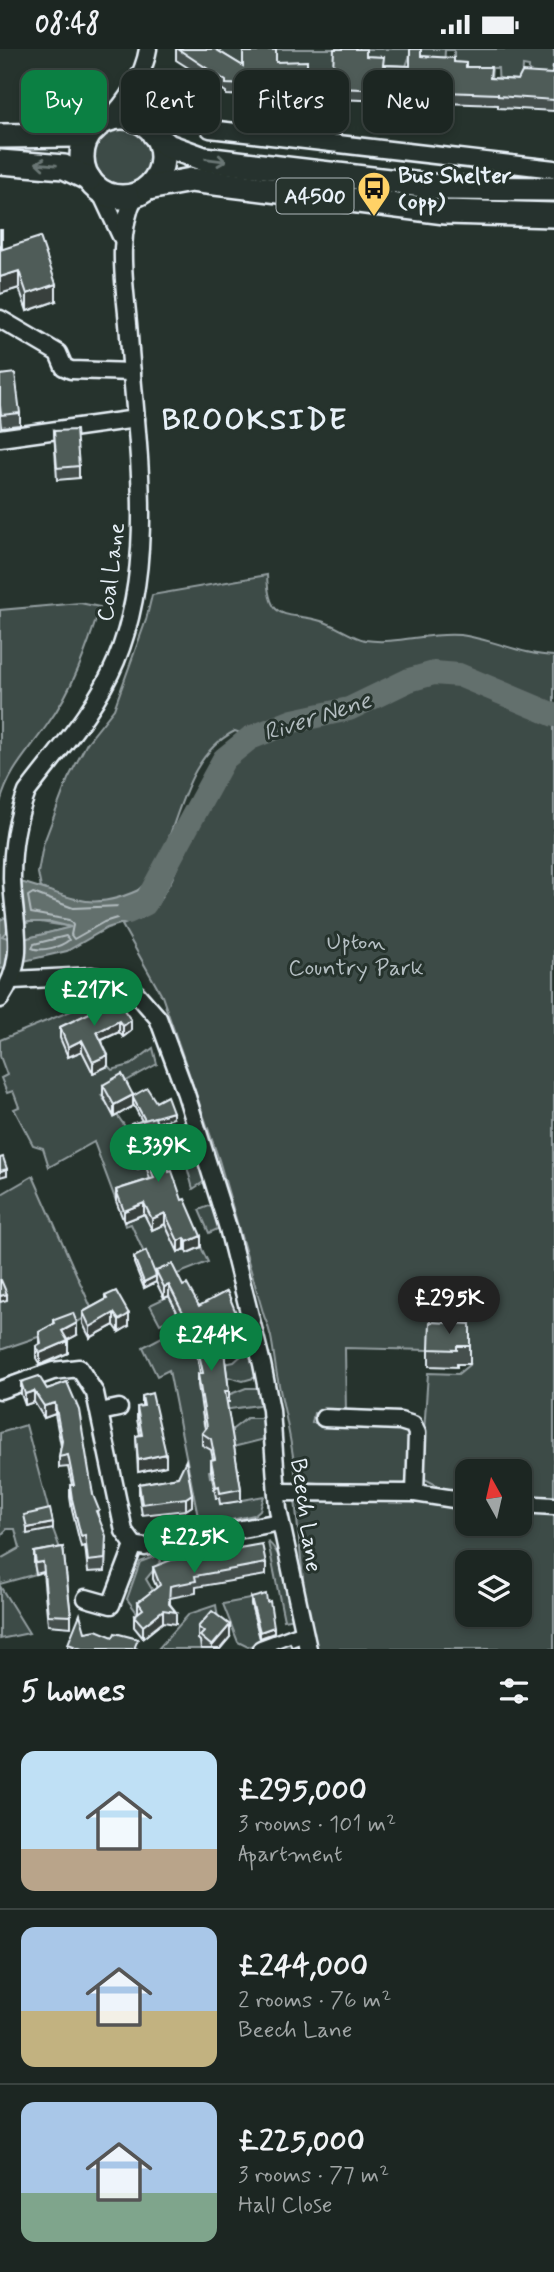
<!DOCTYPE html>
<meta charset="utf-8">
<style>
:root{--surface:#1c2622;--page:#29322f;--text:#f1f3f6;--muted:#a0a5a5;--line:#3a4340;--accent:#0b8043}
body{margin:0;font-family:Mynerve,sans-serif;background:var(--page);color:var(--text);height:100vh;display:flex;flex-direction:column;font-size:26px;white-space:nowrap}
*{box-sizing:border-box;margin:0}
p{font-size:23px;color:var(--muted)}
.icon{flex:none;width:38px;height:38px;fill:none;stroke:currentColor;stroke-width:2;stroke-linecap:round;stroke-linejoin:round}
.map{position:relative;height:1600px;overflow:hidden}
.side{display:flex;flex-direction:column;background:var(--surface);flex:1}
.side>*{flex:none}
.banner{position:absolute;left:21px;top:21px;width:513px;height:63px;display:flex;gap:14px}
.needle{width:46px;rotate:352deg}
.buttons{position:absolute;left:455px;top:1410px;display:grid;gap:14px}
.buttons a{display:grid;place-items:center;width:77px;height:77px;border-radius:14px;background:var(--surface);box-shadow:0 4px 10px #0003,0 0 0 2px var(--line);font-size:35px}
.price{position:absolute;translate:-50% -60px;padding:0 16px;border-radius:24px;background:var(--accent);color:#fff;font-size:23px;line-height:46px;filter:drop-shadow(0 2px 4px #0008)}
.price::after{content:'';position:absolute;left:50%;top:42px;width:21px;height:16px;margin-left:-10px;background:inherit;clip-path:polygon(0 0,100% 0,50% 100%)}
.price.active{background:#222;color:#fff}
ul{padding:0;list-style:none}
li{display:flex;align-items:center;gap:21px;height:175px;padding:0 21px}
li+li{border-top:2px solid var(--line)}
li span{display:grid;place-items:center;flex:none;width:196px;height:140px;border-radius:14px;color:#555}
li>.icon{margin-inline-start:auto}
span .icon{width:84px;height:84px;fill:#fffc;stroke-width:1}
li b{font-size:30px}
h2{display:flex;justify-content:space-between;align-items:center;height:84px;padding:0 21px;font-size:30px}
.tag{padding:0 24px;border-radius:14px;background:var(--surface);box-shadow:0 4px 10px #0003,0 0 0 2px var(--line);font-size:24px;line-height:63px}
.tag.active{background:var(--accent);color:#fff}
.status{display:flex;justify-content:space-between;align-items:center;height:49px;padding:0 35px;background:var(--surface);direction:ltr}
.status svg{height:19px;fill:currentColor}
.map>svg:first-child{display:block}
.green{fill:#3e4b47;stroke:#939ea0;stroke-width:2;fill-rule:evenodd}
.water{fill:#636f6d;stroke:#98a3a5;stroke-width:2}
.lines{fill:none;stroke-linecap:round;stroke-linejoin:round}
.shore{stroke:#b3bdc0;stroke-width:2}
.river{stroke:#636f6d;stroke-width:24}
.minor-casing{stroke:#e8f1f8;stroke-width:21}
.highway-casing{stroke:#e8f1f8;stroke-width:28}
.minor{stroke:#26332d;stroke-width:16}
.highway{stroke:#26332d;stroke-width:23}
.wall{fill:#454f4d;stroke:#e8f1f8;stroke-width:2}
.shaded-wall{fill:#38403e;stroke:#e8f1f8;stroke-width:2}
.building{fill:#505c59;stroke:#e8f1f8;stroke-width:2}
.oneway{stroke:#6a7674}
.labels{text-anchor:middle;stroke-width:6;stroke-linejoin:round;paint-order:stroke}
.shield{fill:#26332d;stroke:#aeb8bb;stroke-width:2}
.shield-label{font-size:21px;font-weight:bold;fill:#e8f1f8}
.poi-label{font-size:23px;font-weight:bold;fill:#e8f1f8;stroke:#26332d;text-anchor:start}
.street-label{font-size:23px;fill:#e8f1f8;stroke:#26332d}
.park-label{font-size:23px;fill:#b5bfc3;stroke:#26332d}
.water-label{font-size:24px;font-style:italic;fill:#b3bdc0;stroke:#26332d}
.district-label{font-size:30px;font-weight:bold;letter-spacing:2px;fill:#e8f1f8;stroke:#26332d}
</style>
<div class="status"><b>08:48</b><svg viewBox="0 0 49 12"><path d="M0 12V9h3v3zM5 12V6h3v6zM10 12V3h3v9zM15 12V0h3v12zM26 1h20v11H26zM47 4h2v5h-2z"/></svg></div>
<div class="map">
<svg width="554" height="1600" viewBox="0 0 554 1600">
<rect width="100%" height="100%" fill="#26332d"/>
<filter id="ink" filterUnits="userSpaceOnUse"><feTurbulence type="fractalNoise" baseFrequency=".0143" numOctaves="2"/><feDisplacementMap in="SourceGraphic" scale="14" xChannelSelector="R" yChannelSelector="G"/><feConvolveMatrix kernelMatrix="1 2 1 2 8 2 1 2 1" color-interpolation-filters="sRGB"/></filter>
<g filter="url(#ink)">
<!-- green -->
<g class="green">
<path d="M194 0H335L333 31 243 23Z"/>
<path d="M340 0H411C410 11 404 17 404 28Z"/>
<path d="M421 0H554V29L528 35 529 18 523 17 522 38 499 41 498 19H492L491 30 454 24V1H445L444 20 420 25Z"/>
<circle cx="123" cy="108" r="28"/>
<path d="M267 526C269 575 285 562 321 572 336 576 351 588 365 591 397 596 428 583 460 586 492 590 522 606 554 607V657L455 619 429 621 342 656 271 673 246 686 235 682C145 727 199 906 41 839L38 824 43 796 68 730 87 694 114 660 146 571 152 546Z"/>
<path d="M80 554 100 558C87 600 73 640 47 676 27 705 10 719 0 754V561Z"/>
<path d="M434 624 459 626 554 666V1453L520 1451V1423H467V1448L457 1447 421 1428 428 1324 458 1325 470 1315 430 1301 345 1299 346 1364H314L312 1374H322L325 1378 335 1375 411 1381 409 1431 396 1441 296 1432C293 1394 285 1367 278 1331 273 1309 274 1288 264 1267L219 1111 162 947 122 876 143 868 156 857 172 830 224 710 250 689 273 679 349 660 409 631Z"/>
<path d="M34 872 72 878 24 890H4L2 887 9 879Z"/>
<path d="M102 954 113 955 82 1002 93 1024 108 1017 112 1021 130 1016 153 999 157 1015 101 1046 105 1052 110 1050 115 1067 117 1066 131 1086 130 1097 137 1120 148 1117 154 1139 146 1168 152 1180 165 1176 178 1202 185 1200 188 1204 201 1198 208 1213 157 1233 131 1175 125 1177 124 1173 139 1167 116 1152 94 1093 49 1118 43 1099 33 1096 14 1060 19 1058 13 1042 7 1044 1 1029 7 1026 0 1007V991L88 955Z"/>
<path d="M197 1103 205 1128V1132L193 1140 184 1107Z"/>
<path d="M33 1127 93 1263 73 1276 0 1301V1253L7 1250 0 1237V1146Z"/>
<path d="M209 1157 217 1160 222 1178 209 1184 199 1161Z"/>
<path d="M169 1247 179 1267 160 1275 150 1256Z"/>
<path d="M179 1279 185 1286 195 1280 224 1315 234 1313 243 1305 253 1306 257 1328 243 1332 228 1328 198 1334 203 1358 229 1353 228 1346 246 1339H260L263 1354 258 1356 202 1364 204 1376 229 1383 247 1369H265V1390L233 1398 215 1421 209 1422 210 1428 226 1425 216 1449H219L221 1455 264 1447 260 1461 254 1466 200 1478 169 1321 157 1327 143 1298Z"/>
<path d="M26 1376 50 1466 27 1484 53 1480 63 1508 34 1514 36 1525 0 1535V1510L20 1499 15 1480H7L0 1487V1384Z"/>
<path d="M342 1447 467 1457V1475H520V1460L554 1462V1600H317L305 1550 295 1450ZM467 1514H520V1566H467Z"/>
<path d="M268 1493C283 1502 291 1551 296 1569L284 1571Z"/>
<path d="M159 1506 161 1512 146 1530 156 1547 138 1565 127 1550 140 1513Z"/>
<path d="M0 1537 29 1584 0 1590Z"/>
<path d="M265 1547 251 1555 260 1590 259 1594 248 1598 238 1593 223 1555Z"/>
<path d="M216 1556 218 1569 198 1590 204 1595 201 1600H158L189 1565Z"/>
</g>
<!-- water -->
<g class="water">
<path d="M20 833C74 847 88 866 145 838L162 848 143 868 107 879 67 902 24 912V890L71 878 51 873H24Z"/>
<path d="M8 867 9 879 2 887 10 890 8 918 0 920V871Z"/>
</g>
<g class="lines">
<!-- shore -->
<g class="shore">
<path d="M33 844 73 859 121 857 144 846 150 851 139 862 104 873 74 890 71 886 73 876 69 871 31 864 28 847Z"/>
<path d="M66 887 69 891C61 898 41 903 32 899L34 895Z"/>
</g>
<!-- river -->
<path class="river" d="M128 863 145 855 224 710 250 689 293 672 349 660 409 631 434 624 459 626 554 666"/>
<defs>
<g id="minor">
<path d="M143 22 152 81"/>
<path d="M107 72C126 54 144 26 148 0"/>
<path d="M210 80 554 120"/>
<path d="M100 142 121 187"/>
<path d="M0 270 58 304 64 318 71 321 132 323"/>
<path d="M0 389 136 370"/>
<path d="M13 931 92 927 110 930 137 945 158 969 186 1045 228 1179 262 1315 271 1361 278 1460 308 1600"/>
<path d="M0 950C29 907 13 876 12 829 12 800 16 771 27 743 58 702 96 660 116 612 158 510 136 393 129 287 126 240 114 190 135 146"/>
<path d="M0 1341 53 1322 79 1319 95 1344 124 1482 134 1496 111 1556 86 1549"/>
<path d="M100 1363 119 1359"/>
<path d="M324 1369 400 1372 413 1376 417 1384 415 1444"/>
<path d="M277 1443 415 1444 467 1452"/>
<path d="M520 1455 554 1457"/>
<path d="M134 1496 145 1498 280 1473"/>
<path d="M261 1600 304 1584"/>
</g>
<g id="highway">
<circle cx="122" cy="108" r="40"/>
<path d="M154 85 168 97 204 110 448 139 554 140"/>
<path d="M0 87 76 86 94 80"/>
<path d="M0 113 64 118 89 130"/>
<path d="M148 139 191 131 445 163 554 166"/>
</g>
</defs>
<!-- minor casing -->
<use href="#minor" class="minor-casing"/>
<!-- highway casing -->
<use href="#highway" class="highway-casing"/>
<!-- minor -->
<use href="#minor" class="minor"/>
<!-- highway -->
<use href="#highway" class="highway"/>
</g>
<!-- wall -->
<g class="wall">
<path d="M176 0H215L243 17 276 13 307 20 333 21 366 7 383 16 410 17 421 7 454 13 491 29 518 31 552 25 554 17V62L498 59V56L226 46V43L176 11Z"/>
<path d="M0 181H2V200L56 252 27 262 19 239 0 245Z"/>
<path d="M0 326 20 364V376L1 378 0 368Z"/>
<path d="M54 382 79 417V429L57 431Z"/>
<path d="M117 951 131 982 123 988 119 983 102 991 108 1017 93 1024 82 1002 68 1008 60 989V978Z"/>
<path d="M103 1036 133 1047 156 1053 173 1069 157 1074 169 1123 201 1198 187 1204 185 1200 178 1203 165 1175 152 1181 144 1165 124 1173 116 1152V1141L150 1130 146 1117 137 1120 130 1097 131 1075 142 1072 133 1055V1057L114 1068 103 1047Z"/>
<path d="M134 1208 156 1227V1222L183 1237 199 1257 239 1282 222 1289 229 1342V1353H226L241 1440V1452L220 1455 219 1449H216L211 1422V1411L213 1410 211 1401 202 1396V1384L205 1380 198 1336V1325L200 1324 197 1306V1295L199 1294 195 1280 188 1284 169 1247 164 1249 156 1233 144 1239 134 1214Z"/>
<path d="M105 1247 129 1277 119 1283 114 1276 90 1289 83 1275V1263L105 1251Z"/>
<path d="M54 1271 77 1286 67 1291 68 1304 40 1316 36 1309V1297L39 1295V1283L54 1275Z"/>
<path d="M470 1275V1315H457V1318L429 1317V1300Z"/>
<path d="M21 1333 47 1340 67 1333 93 1446 106 1498 105 1522 88 1523 85 1497 81 1498 72 1461 70 1448V1436H72L68 1418 59 1419V1408L61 1397 55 1365 44 1369 34 1353 25 1356 21 1345Z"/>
<path d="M142 1347 166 1417 138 1423 136 1387 140 1386 137 1370V1358L142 1357Z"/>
<path d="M178 1428 192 1457 186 1461 142 1466 139 1447V1435Z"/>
<path d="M63 1498 71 1567V1578L48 1576 43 1523 36 1525 34 1514V1503Z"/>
<path d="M266 1514V1526L196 1538V1544L170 1549V1555L176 1563V1575L163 1573 143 1589 134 1578V1567L138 1564V1553L157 1539 153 1530V1518Z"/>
<path d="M251 1549 274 1584 260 1589 251 1555Z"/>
<path d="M198 1578 230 1588 220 1600H201L200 1592 198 1590Z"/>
<path d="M85 1583 138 1600H68V1595Z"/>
</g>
<!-- shaded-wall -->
<g class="shaded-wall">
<path d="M19 222V239L0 245V228Z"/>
<path d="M56 235V252L27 262V245Z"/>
<path d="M131 971V982L123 988V977Z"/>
<path d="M119 972V983L97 993V983Z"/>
<path d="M82 991V1002L68 1008V998Z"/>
<path d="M108 1006V1017L93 1024V1013Z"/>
<path d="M133 1046V1057L114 1068V1056Z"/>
<path d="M173 1063V1069L146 1077V1071Z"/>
<path d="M146 1107V1117L137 1120V1109Z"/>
<path d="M7 1120V1126L0 1128V1122Z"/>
<path d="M144 1154V1165L124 1173V1162Z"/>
<path d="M165 1164V1175L152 1181V1170Z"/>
<path d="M201 1187V1198L187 1204V1193Z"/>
<path d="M185 1189V1200L178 1203V1192Z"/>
<path d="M156 1227V1233L144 1239V1233Z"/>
<path d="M169 1236V1247L164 1249V1238Z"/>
<path d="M7 1245V1251L0 1253V1247Z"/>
<path d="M114 1264V1276L90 1289V1278Z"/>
<path d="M129 1265V1277L119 1283V1271Z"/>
<path d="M195 1269V1280L188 1284V1273Z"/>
<path d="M239 1271V1282L221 1290V1278Z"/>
<path d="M77 1274V1286L62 1294V1282Z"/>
<path d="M68 1292V1304L40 1316V1304Z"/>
<path d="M34 1342V1353L25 1356V1345Z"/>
<path d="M55 1354V1365L44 1369V1357Z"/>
<path d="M166 1405V1417L138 1423V1411Z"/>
<path d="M192 1445V1457L186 1461V1449Z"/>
<path d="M53 1474V1480L27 1485V1479Z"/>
<path d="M163 1561V1573L143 1589V1577Z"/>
<path d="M230 1576V1588L220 1600H212V1597Z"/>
<path d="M274 1578V1584L260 1589V1583Z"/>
</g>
<!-- building -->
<g class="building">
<path d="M178 0H215L243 17V3H257V0L276 1V13L307 12V20L333 21 334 0H366V7L384 8 383 16 410 17V0H421V7L454 9V13L466 14V18H491L490 29 518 31 522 23 552 25 553 17H554V51L498 47V45L226 35V32Z"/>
<rect x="0" y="181" width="2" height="12"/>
<path d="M40 188 56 235 27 245 19 222 0 228V201Z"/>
<path d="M15 324 20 364 1 366 0 356V326Z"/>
<path d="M76 381 79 417 57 419 54 382Z"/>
<path d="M117 951 131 971 123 977 119 972 97 983 108 1006 93 1013 82 991 68 998 60 978Z"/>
<path d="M122 1025 133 1046 114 1056 103 1036Z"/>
<path d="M147 1039 156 1053 167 1047 173 1063 145 1071 133 1049V1047Z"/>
<path d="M155 1068 169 1123 172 1122 182 1151 185 1150 201 1187 187 1193 185 1189 178 1192 165 1164 152 1170 144 1154 124 1162 116 1141 154 1129 146 1107 137 1109 130 1086 134 1084 131 1075Z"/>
<path d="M3 1108 7 1120 0 1122V1109Z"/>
<path d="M146 1202 156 1227 144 1233 134 1208Z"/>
<path d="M172 1215 183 1237 187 1235 199 1257 227 1242 239 1271 221 1278 229 1342H225L241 1440 220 1444 219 1437 216 1438 211 1411 215 1410 211 1390 202 1384 207 1378 198 1325 203 1324 197 1295 201 1293 195 1269 188 1273 169 1236 164 1238 156 1222Z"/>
<path d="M0 1231H1L7 1245 0 1247Z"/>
<path d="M116 1242 129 1265 119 1271 114 1264 90 1278 83 1263 107 1250 105 1247Z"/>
<path d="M73 1264 77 1274 62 1282 68 1292 40 1304 36 1297 41 1294 39 1283 55 1274 54 1271Z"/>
<path d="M430 1273 470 1275V1297H457V1301L429 1300Z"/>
<path d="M39 1327 47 1340 67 1333 79 1361 93 1446 99 1461 96 1462 106 1487 105 1510 88 1512 85 1486 81 1487 72 1450 70 1436H74L68 1406 59 1408 62 1392 55 1354 44 1357 34 1342 25 1345 21 1333Z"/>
<path d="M152 1344 166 1405 138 1411 136 1387 142 1386 137 1358 144 1357 142 1347Z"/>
<path d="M186 1411 192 1445 186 1449 142 1455 139 1435 178 1428Z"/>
<path d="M50 1460 53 1474 27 1479 24 1466Z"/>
<path d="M262 1495 266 1514 195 1527 196 1532 170 1537 169 1555 176 1563 163 1561 143 1577 134 1567 143 1560 138 1553 160 1536 153 1518 171 1511Z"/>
<path d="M63 1498 71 1567 48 1566 43 1513 36 1514 34 1503Z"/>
<path d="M266 1545 267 1553 270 1552 274 1578 260 1583 251 1549Z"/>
<path d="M212 1562 230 1576 212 1597 200 1587 204 1583 198 1578Z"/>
<path d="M80 1565 85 1583 96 1581 113 1588 115 1584 138 1590 134 1600H82L68 1595Z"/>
<path d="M290 1594 292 1600H275Z"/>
</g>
<!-- one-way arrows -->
<defs><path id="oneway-shaft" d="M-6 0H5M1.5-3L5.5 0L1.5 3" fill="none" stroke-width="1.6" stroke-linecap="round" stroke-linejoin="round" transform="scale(1.75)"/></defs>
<g class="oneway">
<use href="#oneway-shaft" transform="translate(216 111) rotate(7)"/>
<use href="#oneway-shaft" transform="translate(46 115) rotate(-174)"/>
</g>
</g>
<!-- icons -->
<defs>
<symbol id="bus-pin" viewBox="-11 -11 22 30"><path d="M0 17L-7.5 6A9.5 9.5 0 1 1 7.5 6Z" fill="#ffd166" stroke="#26332d"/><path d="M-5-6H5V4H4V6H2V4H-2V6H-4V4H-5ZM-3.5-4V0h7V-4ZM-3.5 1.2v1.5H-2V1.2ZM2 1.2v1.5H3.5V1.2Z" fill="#111"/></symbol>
</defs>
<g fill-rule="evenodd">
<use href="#bus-pin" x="355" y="120" width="38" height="52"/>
</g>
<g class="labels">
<!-- shield labels -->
<rect class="shield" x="276.5" y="129.5" width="77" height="35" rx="5"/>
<g class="shield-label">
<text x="315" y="154">A4500</text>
</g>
<!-- poi labels -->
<g class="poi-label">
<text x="398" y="134">Bus Shelter<tspan x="398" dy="26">(opp)</tspan></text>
</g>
<!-- street labels -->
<g class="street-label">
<text transform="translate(110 523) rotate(-83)" y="8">Coal Lane</text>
<text transform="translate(307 1466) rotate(82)" y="8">Beech Lane</text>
</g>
<!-- park labels -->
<g class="park-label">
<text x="356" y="900">Upton<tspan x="356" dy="26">Country Park</tspan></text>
</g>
<!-- water labels -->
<g class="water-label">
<text transform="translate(317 667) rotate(-18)" y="8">River Nene</text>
</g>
<!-- district labels -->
<g class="district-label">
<text x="255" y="380">BROOKSIDE</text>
</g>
</g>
</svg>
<div class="buttons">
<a><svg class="needle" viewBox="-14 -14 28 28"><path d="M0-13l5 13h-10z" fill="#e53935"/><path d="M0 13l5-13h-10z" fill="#a0a5a5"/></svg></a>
<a><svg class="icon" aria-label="layers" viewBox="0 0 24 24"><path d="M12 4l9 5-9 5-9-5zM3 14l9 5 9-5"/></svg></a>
</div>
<b class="price" style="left:94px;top:979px">£217K</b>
<b class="price" style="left:158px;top:1135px">£339K</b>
<b class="price active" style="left:449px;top:1287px">£295K</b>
<b class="price" style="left:211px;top:1324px">£244K</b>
<b class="price" style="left:194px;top:1526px">£225K</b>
<div class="banner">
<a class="tag active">Buy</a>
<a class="tag">Rent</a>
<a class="tag">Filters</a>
<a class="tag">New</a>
</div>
</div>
<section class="side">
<h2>5 homes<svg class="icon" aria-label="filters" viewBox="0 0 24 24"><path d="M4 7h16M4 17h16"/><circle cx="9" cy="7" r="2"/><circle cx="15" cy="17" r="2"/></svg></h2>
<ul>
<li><span style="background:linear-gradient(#bfe0f5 70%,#b9a48a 0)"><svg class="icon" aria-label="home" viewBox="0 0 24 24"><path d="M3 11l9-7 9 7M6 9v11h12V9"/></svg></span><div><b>£295,000</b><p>3 rooms · 101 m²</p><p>Apartment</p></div></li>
<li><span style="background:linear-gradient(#a9c7e8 60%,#c2b280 0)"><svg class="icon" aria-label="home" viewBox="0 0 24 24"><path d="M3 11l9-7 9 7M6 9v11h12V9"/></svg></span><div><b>£244,000</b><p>2 rooms · 76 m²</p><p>Beech Lane</p></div></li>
<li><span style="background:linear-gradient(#a9c7e8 65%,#7fa58c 0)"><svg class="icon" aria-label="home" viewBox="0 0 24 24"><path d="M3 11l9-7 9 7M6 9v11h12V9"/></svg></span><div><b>£225,000</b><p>3 rooms · 77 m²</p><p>Hall Close</p></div></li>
</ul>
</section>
